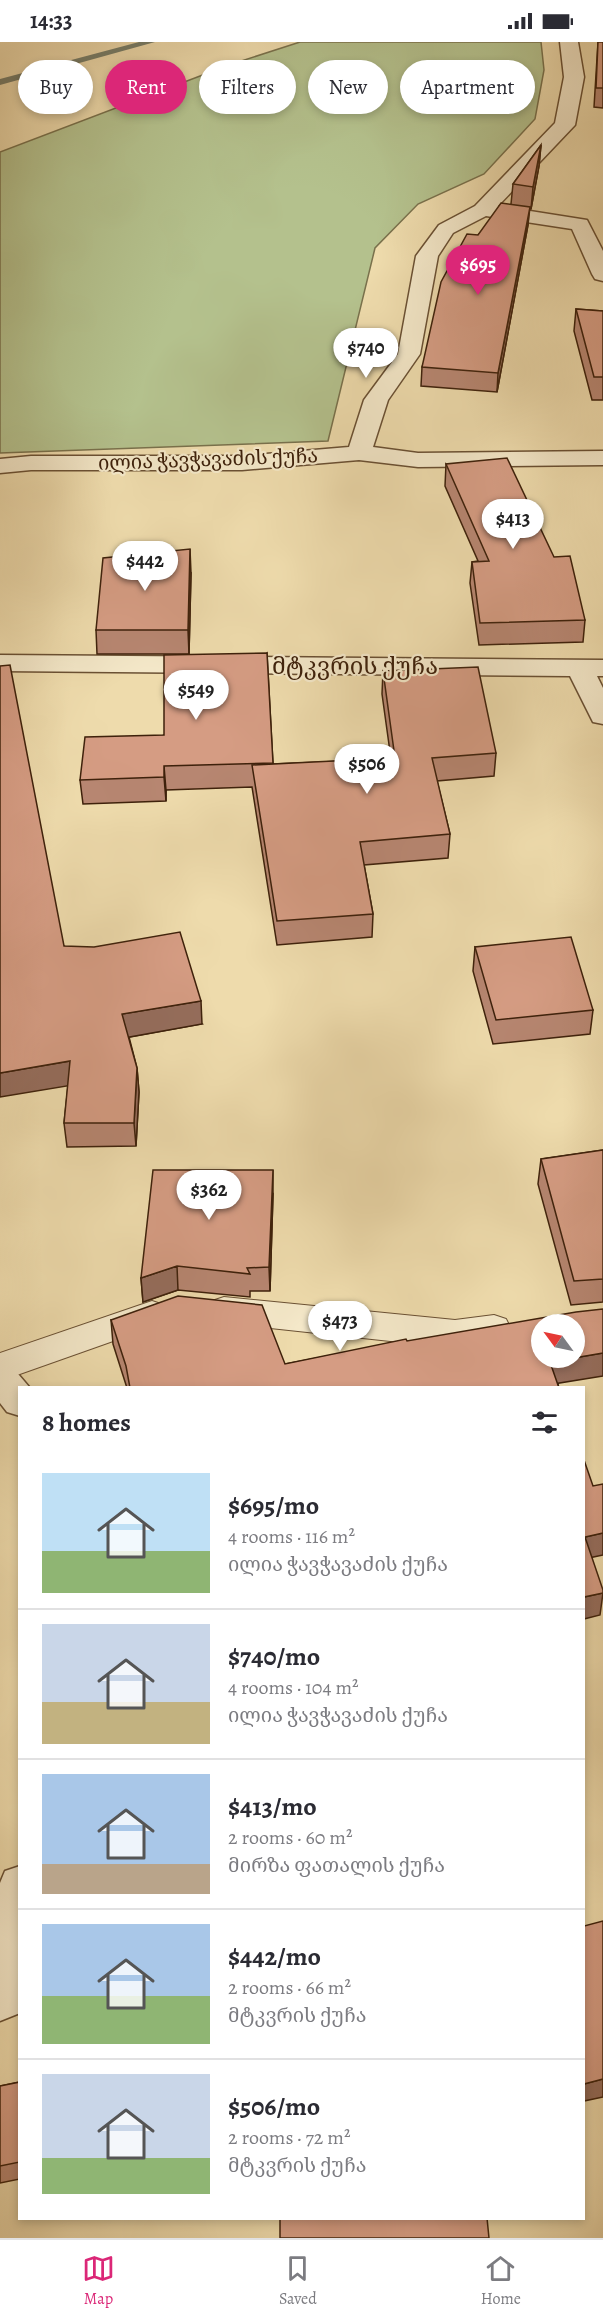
<!DOCTYPE html>
<meta charset="utf-8">
<style>
:root{--surface:#fff;--page:#f2f2f3;--text:#2b2b33;--muted:#7c7c81;--line:#e1e1e2;--accent:#db2777}
body{margin:0;font-family:Alegreya,"Noto Serif Georgian",serif;background:var(--page);color:var(--text);height:100vh;display:flex;flex-direction:column;font-size:22px;white-space:nowrap}
*{box-sizing:border-box;margin:0}
p{font-size:20px;color:var(--muted)}
.icon{flex:none;width:33px;height:33px;fill:none;stroke:currentColor;stroke-width:2;stroke-linecap:round;stroke-linejoin:round}
.map{position:relative;flex:1;overflow:hidden}
.panel{position:absolute;left:18px;top:1344px;width:567px;height:834px;display:flex;flex-direction:column;background:var(--surface);border-radius:0px;box-shadow:0 3px 9px #0003}
.panel>*{flex:none}
.hud{position:absolute;left:18px;top:18px;width:567px;height:54px;display:flex;gap:12px}
.needle{width:39px;rotate:303deg}
.fabs{position:absolute;left:531px;top:1272px;display:grid;gap:12px}
.fabs a{display:grid;place-items:center;width:54px;height:54px;border-radius:50%;background:var(--surface);box-shadow:0 3px 9px #0003;font-size:30px}
.price{position:absolute;translate:-50% -51px;padding:0 14px;border-radius:21px;background:#fff;color:#222;font-size:20px;line-height:39px;filter:drop-shadow(0 2px 3px #0008)}
.price::after{content:'';position:absolute;left:50%;top:36px;width:18px;height:14px;margin-left:-9px;background:inherit;clip-path:polygon(0 0,100% 0,50% 100%)}
.price.active{background:var(--accent);color:#fff}
ul{padding:0;list-style:none}
li{display:flex;align-items:center;gap:18px;height:150px;padding:0 24px}
li+li{border-top:2px solid var(--line)}
li span{display:grid;place-items:center;flex:none;width:168px;height:120px;border-radius:0px;color:#555}
li>.icon{margin-inline-start:auto}
span .icon{width:72px;height:72px;fill:#fffc;stroke-width:1}
li b{font-size:26px}
h2{display:flex;justify-content:space-between;align-items:center;height:72px;padding:0 24px;font-size:26px}
.tag{padding:0 21px;border-radius:27px;background:var(--surface);box-shadow:0 3px 9px #0003;font-size:21px;line-height:54px}
.tag.active{background:var(--accent);color:#fff}
.status{display:flex;justify-content:space-between;align-items:center;height:42px;padding:0 30px;background:var(--surface);direction:ltr}
.status svg{height:16px;fill:currentColor}
.tabs{display:flex;justify-content:space-around;align-items:center;height:84px;border-top:2px solid var(--line);background:var(--surface);font-size:16px;color:var(--muted)}
.tabs a{display:grid;justify-items:center;gap:3px}
.tabs .active{color:var(--accent)}
.map>svg:first-child{display:block}
.green{fill:#b4c18d;stroke:#79714c;stroke-width:1.5}
.lines{fill:none;stroke-linecap:round;stroke-linejoin:round}
.stream{fill:#757d6a;fill-rule:evenodd}
.service-casing{stroke:#6a5033;stroke-width:2}
.minor-casing{stroke:#6a5033;stroke-width:3}
.service{fill:#f4e8c9;fill-rule:evenodd}
.minor{fill:#f4e8c9;fill-rule:evenodd}
.wall{fill:#b78671;stroke:#3e210b;stroke-width:1.5}
.shaded-wall{fill:#956d5c;stroke:#3e210b;stroke-width:1.5}
.building{fill:#d59c83;stroke:#3e210b;stroke-width:1.5;fill-rule:evenodd}
.labels{text-anchor:middle;stroke-width:4.5;stroke-linejoin:round;paint-order:stroke}
.far-street-label{font-size:20px;fill:#3e210b;stroke:#f4e8c9}
.street-label{font-size:24px;fill:#3e210b;stroke:#f4e8c9}
</style>
<div class="status"><b>14:33</b><svg viewBox="0 0 49 12"><path d="M0 12V9h3v3zM5 12V6h3v6zM10 12V3h3v9zM15 12V0h3v12zM26 1h20v11H26zM47 4h2v5h-2z"/></svg></div>
<div class="map">
<svg width="603" height="2196" viewBox="0 0 603 2196">
<rect width="100%" height="100%" fill="#eedbac"/>
<filter id="stains"><feTurbulence type="fractalNoise" baseFrequency=".00333" numOctaves="4"/><feColorMatrix values="0 0 0 0 .2 0 0 0 0 .09 0 0 0 0 .02 0 0 0 .5 -.17"/></filter>
<radialGradient id="worn" r=".72"><stop offset=".6" stop-color="#630" stop-opacity="0"/><stop offset="1" stop-color="#630" stop-opacity=".3"/></radialGradient>
<!-- green -->
<path class="green" d="M300 0H541L544 28 535 77 484 132 418 162 375 206 328 399 0 411V110L229 23Z"/>
<g class="lines">
<!-- stream -->
<path class="stream" d="M139 0H155L0 43V37Z"/>
<defs>
<g id="service">
<path d="M224 1255 455 1278 494 1273 506 1277 511 1287 506 1297 494 1301 455 1306 224 1281 212 1277 207 1268 212 1259Z"/>
<path d="M152 1259 164 1263 169 1272 164 1281 0 1339V1311Z"/>
</g>
<g id="minor">
<path d="M560 0H578L584 35 575 83 498 164 587 178 603 209V239L595 237 592 232 572 187 486 174 453 191 438 214 420 312 388 358 373 405 418 411 603 409V423L418 425 359 418 242 428H31L0 431V417L31 414H242L349 405 364 358 398 312 416 214 439 183 475 164 555 81 564 35Z"/>
<path d="M0 613 603 618V634H597L603 646V682L593 680 570 634 0 629Z"/>
<path d="M0 1321 13 1326 30 1346H20V1374L7 1370 0 1361Z"/>
<path d="M20 1824V1971L0 1979V1841L5 1829Z"/>
</g>
</defs>
<!-- service casing -->
<use href="#service" class="service-casing"/>
<!-- minor casing -->
<use href="#minor" class="minor-casing"/>
<!-- service -->
<use href="#service" class="service"/>
<!-- minor -->
<use href="#minor" class="minor"/>
</g>
<!-- wall -->
<g class="wall">
<path d="M598 0H603V66L594 65Z"/>
<path d="M541 103 539 124 531 167H529L528 183 497 350 421 344 422 325 478 193 511 162 513 142Z"/>
<path d="M576 267 603 269V358H592L574 289Z"/>
<path d="M446 422 585 578 583 600 479 603 470 541 472 520 478 519 445 444Z"/>
<path d="M191 531 189 612H97L96 588Z"/>
<path d="M267 611 273 722 391 717 382 652 383 629 496 711 494 734 437 739 450 792 448 816 364 823 373 872 372 895 277 903 252 745 166 748V759L83 762 80 738 164 693Z"/>
<path d="M64 904 202 982 129 995 137 1026 139 1050 136 1104 67 1105 64 1081 68 1044Z"/>
<path d="M475 905 593 968 590 992 493 1002 473 929Z"/>
<path d="M603 1108V1260L571 1263 538 1142 541 1117Z"/>
<path d="M273 1152 270 1249H250V1255L178 1248 143 1260 141 1236Z"/>
<path d="M111 1278 285 1322 407 1299 558 1342 559 1346H127L113 1302Z"/>
<path d="M20 2040V2137L0 2141V2044Z"/>
</g>
<!-- shaded-wall -->
<g class="shaded-wall">
<path d="M541 103 539 124 531 167 533 145Z"/>
<path d="M530 165 528 183 497 350 498 331Z"/>
<path d="M190 507 191 531 189 612 188 588Z"/>
<path d="M164 724 166 748V759L164 735Z"/>
<path d="M201 959 202 982 124 996 122 972Z"/>
<path d="M70 1019 73 1043 0 1055V1031Z"/>
<path d="M137 1026 139 1050 136 1104 134 1081Z"/>
<path d="M273 1128V1152L270 1249 269 1225Z"/>
<path d="M177 1224 178 1248 143 1260 141 1236Z"/>
<path d="M603 1311V1334L547 1343 550 1320Z"/>
<path d="M603 1491V1513L584 1517 585 1495Z"/>
<path d="M603 1551 600 1573 584 1577V1555Z"/>
<path d="M603 2037V2055L584 2059V2042Z"/>
</g>
<!-- building -->
<g class="building">
<path d="M598 0H603V46H596Z"/>
<path d="M541 103 533 145 513 142Z"/>
<path d="M501 161 530 165 498 331 422 325 441 240 467 192 478 193Z"/>
<path d="M576 267 603 269V335H594Z"/>
<path d="M507 416 554 515 570 514 585 578 480 581 472 520 489 519 446 422Z"/>
<path d="M190 507 188 588H96L103 516Z"/>
<path d="M267 611 273 721 164 724V735L80 738 85 695 164 693V613Z"/>
<path d="M10 623 64 904 94 905 180 890 201 959 122 972 137 1026 134 1081H64L70 1019 0 1031V624Z"/>
<path d="M478 625 496 711 432 716 450 792 360 800 373 872 277 879 252 723 395 716 383 629Z"/>
<path d="M571 895 593 968 496 978 475 905Z"/>
<path d="M603 1108V1237L574 1239 541 1117Z"/>
<path d="M153 1128H273L269 1225 247 1226 250 1232 177 1224 141 1236Z"/>
<path d="M178 1254 262 1263 285 1322 406 1297 407 1299 576 1270 603 1267V1311L550 1320 559 1346H130L126 1324 111 1278ZM542 1282H574V1316H542Z"/>
<path d="M584 1418 593 1444 603 1442V1491L585 1495 603 1548V1551L584 1555Z"/>
<path d="M603 1879V2037L584 2042V1884Z"/>
<path d="M20 2040V2120L0 2124V2044Z"/>
<path d="M280 2176H487L489 2196H280Z"/>
</g>
<g class="labels">
<!-- far-street labels -->
<g class="far-street-label">
<text transform="translate(208 417) rotate(-2)" y="7">ილია ჭავჭავაძის ქუჩა</text>
</g>
<!-- street labels -->
<g class="street-label">
<text x="355" y="632">მტკვრის ქუჩა</text>
</g>
</g>
<rect width="100%" height="100%" filter="url(#stains)"/>
<rect width="100%" height="100%" fill="url(#worn)"/>
</svg>
<div class="fabs">
<a><svg class="needle" viewBox="-14 -14 28 28"><path d="M0-13l5 13h-10z" fill="#e53935"/><path d="M0 13l5-13h-10z" fill="#7c7c81"/></svg></a>
</div>
<b class="price active" style="left:478px;top:254px">$695</b>
<b class="price" style="left:366px;top:337px">$740</b>
<b class="price" style="left:513px;top:508px">$413</b>
<b class="price" style="left:145px;top:550px">$442</b>
<b class="price" style="left:196px;top:679px">$549</b>
<b class="price" style="left:367px;top:753px">$506</b>
<b class="price" style="left:209px;top:1179px">$362</b>
<b class="price" style="left:340px;top:1310px">$473</b>
<div class="hud">
<a class="tag">Buy</a>
<a class="tag active">Rent</a>
<a class="tag">Filters</a>
<a class="tag">New</a>
<a class="tag">Apartment</a>
</div>
<section class="panel">
<h2>8 homes<svg class="icon" aria-label="filters" viewBox="0 0 24 24"><path d="M4 7h16M4 17h16"/><circle cx="9" cy="7" r="2"/><circle cx="15" cy="17" r="2"/></svg></h2>
<ul>
<li><span style="background:linear-gradient(#bfe0f5 65%,#8fb573 0)"><svg class="icon" aria-label="home" viewBox="0 0 24 24"><path d="M3 11l9-7 9 7M6 9v11h12V9"/></svg></span><div><b>$695/mo</b><p>4 rooms · 116 m²</p><p>ილია ჭავჭავაძის ქუჩა</p></div></li>
<li><span style="background:linear-gradient(#c9d6e8 65%,#c2b280 0)"><svg class="icon" aria-label="home" viewBox="0 0 24 24"><path d="M3 11l9-7 9 7M6 9v11h12V9"/></svg></span><div><b>$740/mo</b><p>4 rooms · 104 m²</p><p>ილია ჭავჭავაძის ქუჩა</p></div></li>
<li><span style="background:linear-gradient(#a9c7e8 75%,#b9a48a 0)"><svg class="icon" aria-label="home" viewBox="0 0 24 24"><path d="M3 11l9-7 9 7M6 9v11h12V9"/></svg></span><div><b>$413/mo</b><p>2 rooms · 60 m²</p><p>მირზა ფათალის ქუჩა</p></div></li>
<li><span style="background:linear-gradient(#a9c7e8 60%,#8fb573 0)"><svg class="icon" aria-label="home" viewBox="0 0 24 24"><path d="M3 11l9-7 9 7M6 9v11h12V9"/></svg></span><div><b>$442/mo</b><p>2 rooms · 66 m²</p><p>მტკვრის ქუჩა</p></div></li>
<li><span style="background:linear-gradient(#c9d6e8 70%,#8fb573 0)"><svg class="icon" aria-label="home" viewBox="0 0 24 24"><path d="M3 11l9-7 9 7M6 9v11h12V9"/></svg></span><div><b>$506/mo</b><p>2 rooms · 72 m²</p><p>მტკვრის ქუჩა</p></div></li>
</ul>
</section>
</div>
<nav class="tabs">
<a class="active"><svg class="icon" aria-label="map" viewBox="0 0 24 24"><path d="M3 6l6-2 6 2 6-2v14l-6 2-6-2-6 2zM9 4v14M15 6v14"/></svg>Map</a>
<a><svg class="icon" aria-label="saved" viewBox="0 0 24 24"><path d="M7 4h10v16l-5-4-5 4z"/></svg>Saved</a>
<a><svg class="icon" aria-label="home" viewBox="0 0 24 24"><path d="M3 11l9-7 9 7M6 9v11h12V9"/></svg>Home</a>
</nav>
